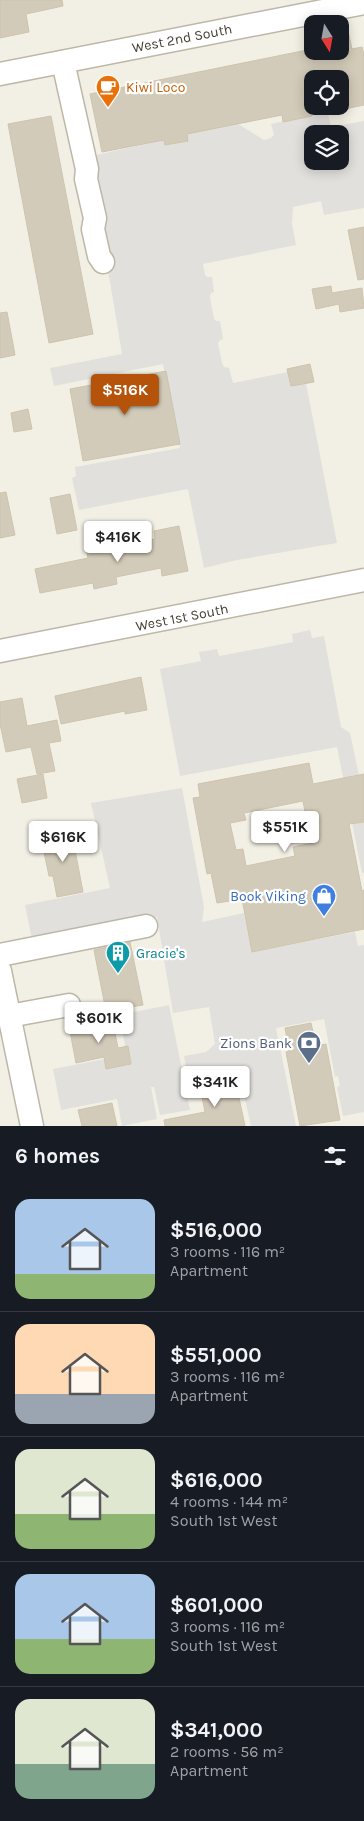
<!DOCTYPE html>
<meta charset="utf-8">
<style>
:root{--surface:#171b24;--page:#242831;--text:#f1f3f6;--muted:#9ea1a6;--line:#363941;--accent:#b45309}
body{margin:0;font-family:Karla,sans-serif;background:var(--page);color:var(--text);height:100vh;display:flex;flex-direction:column;font-size:19px;white-space:nowrap}
*{box-sizing:border-box;margin:0}
p{font-size:16px;color:var(--muted)}
.icon{flex:none;width:28px;height:28px;fill:none;stroke:currentColor;stroke-width:2;stroke-linecap:round;stroke-linejoin:round}
.map{position:relative;height:1126px;overflow:hidden}
.side{display:flex;flex-direction:column;background:var(--surface);flex:1}
.side>*{flex:none}
.needle{width:32px;rotate:169deg}
.fabs{position:absolute;left:304px;top:15px;display:grid;gap:10px}
.fabs a{display:grid;place-items:center;width:45px;height:45px;border-radius:10px;background:var(--surface);box-shadow:0 2px 12px #0003;font-size:25px}
.price{position:absolute;translate:-50% -42px;padding:0 11px;border-radius:5px;background:#fff;color:#222;font-size:16px;line-height:32px;filter:drop-shadow(0 1px 2px #0008)}
.price::after{content:'';position:absolute;left:50%;top:30px;width:15px;height:11px;margin-left:-8px;background:inherit;clip-path:polygon(0 0,100% 0,50% 100%)}
.price.on{background:var(--accent);color:#fff}
ul{padding:0;list-style:none}
li{display:flex;align-items:center;gap:15px;height:125px;padding:0 15px}
li+li{border-top:1px solid var(--line)}
li span{display:grid;place-items:center;flex:none;width:140px;height:100px;border-radius:15px;color:#555}
li>.icon{margin-inline-start:auto}
span .icon{width:60px;height:60px;fill:#fffc;stroke-width:1}
li b{font-size:21px}
h2{display:flex;justify-content:space-between;align-items:center;height:60px;padding:0 15px;font-size:21px}
.map>svg:first-child{display:block}
.parking{fill:#e2e0dc;fill-rule:evenodd}
.building{fill:#d3cbb9;stroke:#cec4ad;fill-rule:evenodd}
.lines{fill:none;stroke-linecap:round;stroke-linejoin:round}
.minor-casing{stroke:#bdb7a7;stroke-width:25}
.minor{stroke:#fff;stroke-width:22}
.labels{text-anchor:middle;stroke-width:4.5;stroke-linejoin:round;paint-order:stroke}
.street-label{font-size:14px;fill:#443f34;stroke:#fff}
.food-label{font-size:14px;fill:#c56008;stroke:#fff;text-anchor:start}
.shop-label{font-size:14px;fill:#366cbe;stroke:#fff;text-anchor:end}
.culture-label{font-size:14px;fill:#0d838f;stroke:#fff;text-anchor:start}
.service-label{font-size:14px;fill:#4e5e75;stroke:#fff;text-anchor:end}
</style>
<div class="map">
<svg width="364" height="1126" viewBox="0 0 364 1126">
<rect width="100%" height="100%" fill="#f2efe4"/>
<!-- parking -->
<g class="parking">
<path d="M328 112 331 127 364 121V208L324 215 321 201 293 207 292 224 296 245 203 264 205 275 207 277H212L214 292 211 293 210 297 214 319 216 321H220L223 339 220 340 218 343 222 363 224 367 229 368 233 383 288 372 291 386 306 383 337 543 237 560 204 568 188 489 79 510 72 478 76 476 75 467 180 448 163 364 54 386 50 368 122 354 110 282 90 183 92 156 164 140 166 145 188 141 187 134 238 124 264 140 271 138 274 135 271 124ZM312 134H340V161H312Z"/>
<path d="M310 630 312 638 324 636 341 727 350 733 361 785 364 784V873H362L337 747 180 776 160 669 201 661 199 652 217 649 219 656 293 642 292 634Z"/>
<path d="M182 788 204 907 202 922 244 913 252 952 355 932 358 946 364 945V1112L343 1116 337 1087 340 1086 338 1076 335 1077 324 1019 276 1028 296 1126H251L240 1077 190 1088 184 1056 206 1052 215 1044 209 1007 173 1013 157 917 32 940 25 905 110 888 91 803Z"/>
<path d="M169 1005 190 1110 160 1115 154 1087H151L157 1119 122 1126 117 1099 61 1110 53 1069 105 1059 107 1069 129 1065 119 1015Z"/>
</g>
<!-- building -->
<g class="building">
<path d="M0 0H62L63 6 26 14 29 32 0 38Z"/>
<path d="M340 21H346L352 49 362 47 364 54V105L340 110V79H312V116L283 122 282 115 187 134 188 141 165 145 164 140 102 152 90 94 312 49V51H340Z"/>
<path d="M51 116 93 334 49 343 8 124Z"/>
<path d="M364 227V279L358 280 348 230Z"/>
<path d="M331 286 332 293 362 288 364 308 340 312 339 304 316 309 312 289Z"/>
<path d="M7 312 15 355 0 358V313Z"/>
<path d="M310 364 314 382 291 386 287 369Z"/>
<path d="M166 371 180 444 83 461 70 389Z"/>
<path d="M28 409 32 429 14 432 11 413Z"/>
<path d="M6 492 15 535 0 538V493Z"/>
<path d="M70 494 77 530 57 534 50 498Z"/>
<path d="M179 526 188 571 162 576 161 568 116 577 117 584 94 589 93 583 40 593 35 569 88 558 86 548 109 543 110 548 155 539 154 531Z"/>
<path d="M141 677 147 710 125 714V711L61 724 55 696Z"/>
<path d="M22 698 27 726 57 720 61 741 49 743 55 771 37 774 31 747 6 752 0 724V702Z"/>
<path d="M309 763 313 784 364 774V822L349 824 362 891 364 890V929L252 952 242 899 217 903 211 873 207 874 193 798 200 797 198 784ZM303 801 306 817 313 815 318 842 293 847 295 856 246 866 243 849 236 850 230 823 246 820 244 813Z"/>
<path d="M43 774 47 798 22 803 17 779Z"/>
<path d="M71 829 83 892 57 897 53 876H49L44 852H48L45 834Z"/>
<path d="M130 942 143 1005 106 1011 94 950Z"/>
<path d="M112 1018 118 1048 128 1046 131 1064 106 1069 104 1057 76 1063 69 1026Z"/>
<path d="M311 1023 316 1046 326 1044 340 1120 300 1126 286 1052 289 1051 285 1028Z"/>
<path d="M235 1079 245 1126H165L164 1120 205 1112 200 1086Z"/>
<path d="M112 1103 117 1126H82L78 1110Z"/>
</g>
<g class="lines">
<defs>
<g id="minor">
<path d="M63 62 87 169 86 179 95 218 93 229 99 256 103 262"/>
<path d="M0 74 364 3"/>
<path d="M0 651 364 580"/>
<path d="M0 955 146 926"/>
<path d="M0 971 32 1126"/>
<path d="M9 1016 69 1005"/>
</g>
</defs>
<!-- minor casing -->
<use href="#minor" class="minor-casing"/>
<!-- minor -->
<use href="#minor" class="minor"/>
</g>
<!-- icons -->
<defs>
<symbol id="cafe-pin" viewBox="-11 -11 22 30"><path d="M0 17L-7.5 6A9.5 9.5 0 1 1 7.5 6Z" fill="#e8710a" stroke="#fff"/><path d="M-5.5-4.5H6V0H3Q3 3.5 0 3.5H-2.5Q-5.5 3.5-5.5 0ZM3-3.2v2h1.7v-2ZM-6 4.5H4V6H-6Z" fill="#fff"/></symbol>
<symbol id="shop-pin" viewBox="-11 -11 22 30"><path d="M0 17L-7.5 6A9.5 9.5 0 1 1 7.5 6Z" fill="#3f7fe0" stroke="#fff"/><path d="M-5-2.5h2.3a2.7 3.5 0 0 1 5.4 0H5L5.5 6h-11ZM-1.5-2.5h3a1.5 2.3 0 0 0-3 0Z" fill="#fff"/></symbol>
<symbol id="building-pin" viewBox="-11 -11 22 30"><path d="M0 17L-7.5 6A9.5 9.5 0 1 1 7.5 6Z" fill="#0f9aa8" stroke="#fff"/><path d="M-4-6H4V6H1V3H-1V6H-4ZM-2.5-4.3h1.7v1.8h-1.7ZM.8-4.3h1.7v1.8H.8ZM-2.5-1h1.7V.8h-1.7ZM.8-1h1.7V.8H.8Z" fill="#fff"/></symbol>
<symbol id="bank-pin" viewBox="-11 -11 22 30"><path d="M0 17L-7.5 6A9.5 9.5 0 1 1 7.5 6Z" fill="#5c6f8a" stroke="#fff"/><path d="M-6-4H6V4H-6ZM0-2.3a2.3 2.3 0 1 0 0 4.6a2.3 2.3 0 1 0 0-4.6Z" fill="#fff"/></symbol>
</defs>
<g fill-rule="evenodd">
<use href="#cafe-pin" x="94" y="73" width="28" height="38"/>
<use href="#shop-pin" x="310" y="882" width="28" height="38"/>
<use href="#building-pin" x="104" y="939" width="28" height="38"/>
<use href="#bank-pin" x="295" y="1029" width="28" height="38"/>
</g>
<g class="labels">
<!-- street labels -->
<g class="street-label">
<text transform="translate(182 38) rotate(-11)" y="5">West 2nd South</text>
<text transform="translate(182 617) rotate(-11)" y="5">West 1st South</text>
</g>
<!-- food labels -->
<g class="food-label">
<text x="126" y="92">Kiwi Loco</text>
</g>
<!-- shop labels -->
<g class="shop-label">
<text x="306" y="901">Book Viking</text>
</g>
<!-- culture labels -->
<g class="culture-label">
<text x="136" y="958">Gracie's</text>
</g>
<!-- service labels -->
<g class="service-label">
<text x="292" y="1048">Zions Bank</text>
</g>
</g>
</svg>
<div class="fabs">
<a><svg class="needle" viewBox="-14 -14 28 28"><path d="M0-13l5 13h-10z" fill="#e53935"/><path d="M0 13l5-13h-10z" fill="#9ea1a6"/></svg></a>
<a><svg class="icon" aria-label="locate" viewBox="0 0 24 24"><circle cx="12" cy="12" r="6"/><path d="M12 2v4M12 18v4M2 12h4M18 12h4"/></svg></a>
<a><svg class="icon" aria-label="layers" viewBox="0 0 24 24"><path d="M12 4l9 5-9 5-9-5zM3 14l9 5 9-5"/></svg></a>
</div>
<b class="price on" style="left:125px;top:416px">$516K</b>
<b class="price" style="left:118px;top:563px">$416K</b>
<b class="price" style="left:285px;top:853px">$551K</b>
<b class="price" style="left:63px;top:863px">$616K</b>
<b class="price" style="left:99px;top:1044px">$601K</b>
<b class="price" style="left:215px;top:1108px">$341K</b>
</div>
<section class="side">
<h2>6 homes<svg class="icon" aria-label="filters" viewBox="0 0 24 24"><path d="M4 7h16M4 17h16"/><circle cx="9" cy="7" r="2"/><circle cx="15" cy="17" r="2"/></svg></h2>
<ul>
<li><span style="background:linear-gradient(#a9c7e8 75%,#8fb573 0)"><svg class="icon" aria-label="home" viewBox="0 0 24 24"><path d="M3 11l9-7 9 7M6 9v11h12V9"/></svg></span><div><b>$516,000</b><p>3 rooms · 116 m²</p><p>Apartment</p></div></li>
<li><span style="background:linear-gradient(#ffd9b3 70%,#9aa5b1 0)"><svg class="icon" aria-label="home" viewBox="0 0 24 24"><path d="M3 11l9-7 9 7M6 9v11h12V9"/></svg></span><div><b>$551,000</b><p>3 rooms · 116 m²</p><p>Apartment</p></div></li>
<li><span style="background:linear-gradient(#dfe7d0 65%,#8fb573 0)"><svg class="icon" aria-label="home" viewBox="0 0 24 24"><path d="M3 11l9-7 9 7M6 9v11h12V9"/></svg></span><div><b>$616,000</b><p>4 rooms · 144 m²</p><p>South 1st West</p></div></li>
<li><span style="background:linear-gradient(#a9c7e8 65%,#8fb573 0)"><svg class="icon" aria-label="home" viewBox="0 0 24 24"><path d="M3 11l9-7 9 7M6 9v11h12V9"/></svg></span><div><b>$601,000</b><p>3 rooms · 116 m²</p><p>South 1st West</p></div></li>
<li><span style="background:linear-gradient(#dfe7d0 65%,#7fa58c 0)"><svg class="icon" aria-label="home" viewBox="0 0 24 24"><path d="M3 11l9-7 9 7M6 9v11h12V9"/></svg></span><div><b>$341,000</b><p>2 rooms · 56 m²</p><p>Apartment</p></div></li>
</ul>
</section>
